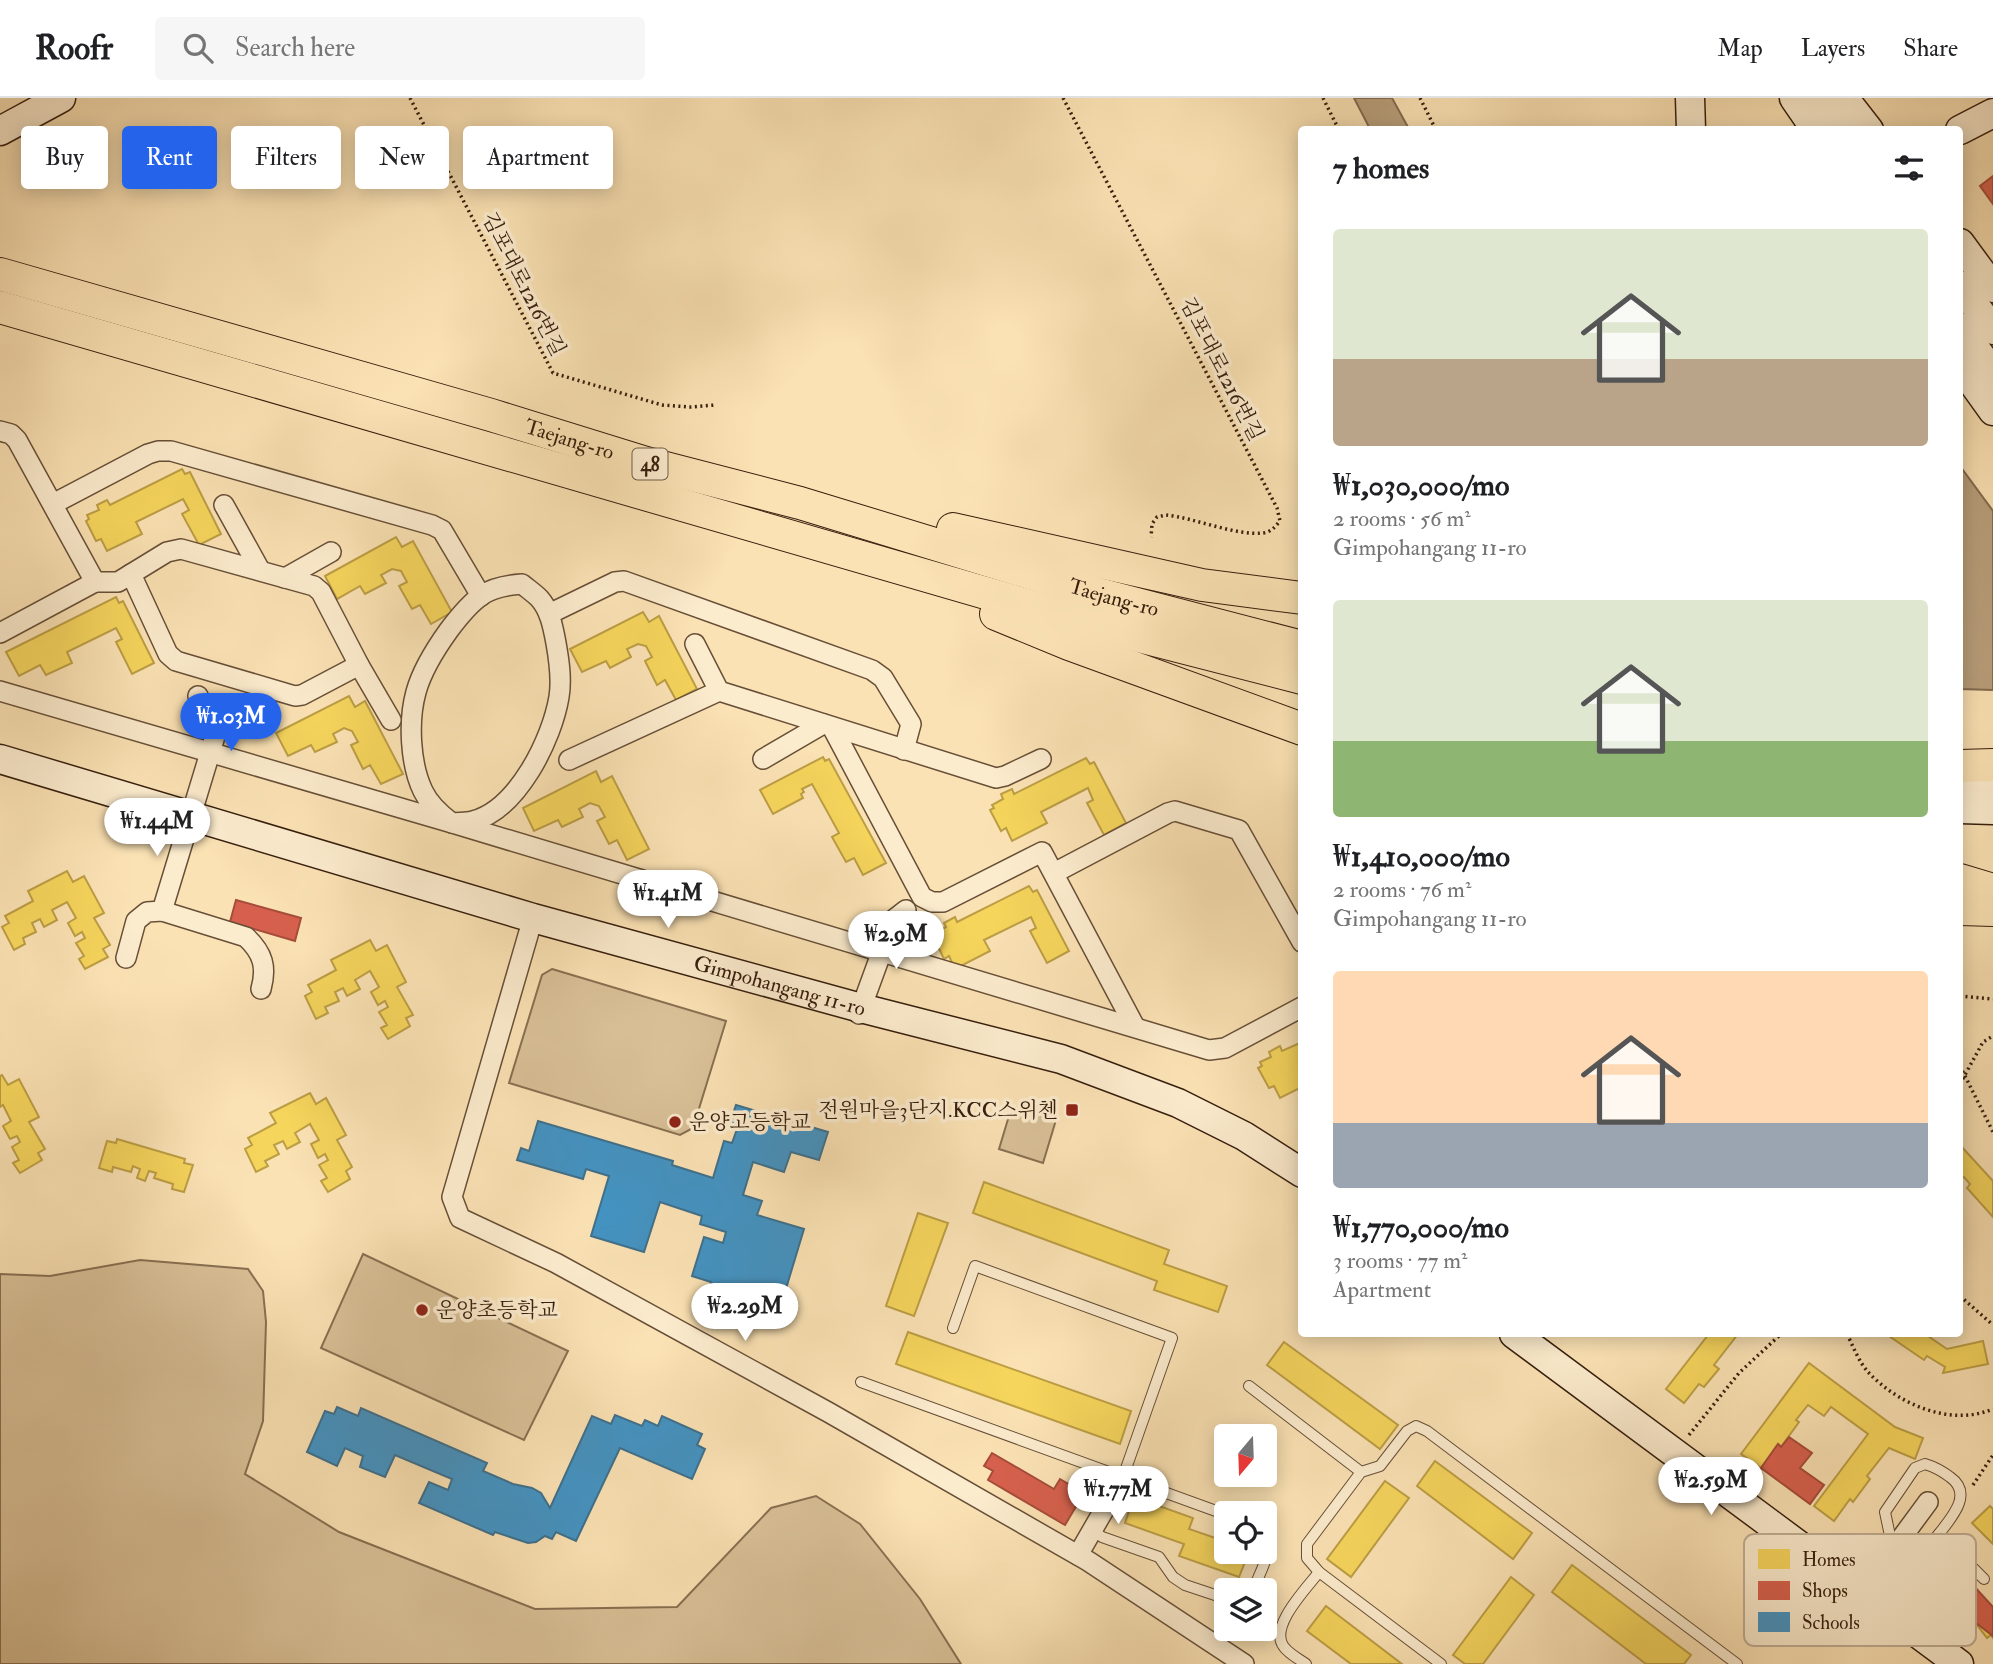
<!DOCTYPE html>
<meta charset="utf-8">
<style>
:root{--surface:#fff;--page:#f6f6f6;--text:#202124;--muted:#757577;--line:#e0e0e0;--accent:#2563eb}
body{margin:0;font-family:"IM FELL Double Pica","Noto Serif KR",serif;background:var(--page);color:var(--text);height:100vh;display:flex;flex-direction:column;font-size:26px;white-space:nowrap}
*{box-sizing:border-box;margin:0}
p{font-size:23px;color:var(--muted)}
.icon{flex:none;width:38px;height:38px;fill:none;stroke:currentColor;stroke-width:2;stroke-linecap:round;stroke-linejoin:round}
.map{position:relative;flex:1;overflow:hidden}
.side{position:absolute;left:1298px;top:28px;width:665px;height:1211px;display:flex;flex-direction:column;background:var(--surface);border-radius:7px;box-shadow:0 4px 18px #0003}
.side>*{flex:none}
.top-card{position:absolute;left:21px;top:28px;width:665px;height:63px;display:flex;gap:14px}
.needle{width:46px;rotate:199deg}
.tools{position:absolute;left:1214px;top:1326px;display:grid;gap:14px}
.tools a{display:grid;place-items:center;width:63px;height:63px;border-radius:7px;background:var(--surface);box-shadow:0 4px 18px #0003;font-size:35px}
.price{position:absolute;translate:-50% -60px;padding:0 16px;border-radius:24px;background:#fff;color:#222;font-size:23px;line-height:46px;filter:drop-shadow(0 2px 4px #0008)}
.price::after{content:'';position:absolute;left:50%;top:42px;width:21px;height:16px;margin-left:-10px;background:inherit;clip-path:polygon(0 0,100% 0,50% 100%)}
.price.on{background:var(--accent);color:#fff}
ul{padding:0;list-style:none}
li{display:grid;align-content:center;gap:14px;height:371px;padding:0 35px}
li span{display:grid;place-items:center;height:217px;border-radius:7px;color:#555}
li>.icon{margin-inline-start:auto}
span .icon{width:126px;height:126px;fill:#fffc;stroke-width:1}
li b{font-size:30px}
h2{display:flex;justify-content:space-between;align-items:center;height:84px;padding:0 35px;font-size:30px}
.pill{padding:0 24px;border-radius:7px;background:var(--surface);box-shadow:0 4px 18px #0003;font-size:24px;line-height:63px}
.pill.on{background:var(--accent);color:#fff}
header{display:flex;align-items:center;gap:42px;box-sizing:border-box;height:98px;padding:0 35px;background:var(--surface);border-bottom:2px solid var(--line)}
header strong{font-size:33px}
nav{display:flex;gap:38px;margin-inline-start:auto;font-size:24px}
.search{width:490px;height:63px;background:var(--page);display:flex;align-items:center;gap:18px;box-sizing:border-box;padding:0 24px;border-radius:7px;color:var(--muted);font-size:26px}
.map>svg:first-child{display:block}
.green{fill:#dac198;stroke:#887052;stroke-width:2}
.water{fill:#b89f7b;stroke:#846b4f;stroke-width:2}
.homes{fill:#f6d55c;stroke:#bc9e44;stroke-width:2}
.shops{fill:#d6604d;stroke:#a64c3a;stroke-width:2}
.schools{fill:#4393c3;stroke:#3f708c;stroke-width:2}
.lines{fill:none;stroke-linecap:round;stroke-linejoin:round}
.lane-casing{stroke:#674f37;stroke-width:12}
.street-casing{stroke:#674f37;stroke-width:22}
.secondary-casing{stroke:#361e0d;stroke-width:31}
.primary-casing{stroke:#361e0d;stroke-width:34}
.path{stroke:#361e0d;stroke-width:3.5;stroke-dasharray:2 3.5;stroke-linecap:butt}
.lane{stroke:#fcecce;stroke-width:10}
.street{stroke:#fcecce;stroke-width:19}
.secondary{stroke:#fcecce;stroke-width:28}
.primary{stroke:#fbe2b4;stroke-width:32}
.poi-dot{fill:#8f2418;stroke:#fcecce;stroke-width:2.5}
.labels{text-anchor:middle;stroke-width:7;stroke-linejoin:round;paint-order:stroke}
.shield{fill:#fcecce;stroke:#715c47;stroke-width:2}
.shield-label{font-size:19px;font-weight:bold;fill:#361e0d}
.street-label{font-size:21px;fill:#361e0d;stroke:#fcecce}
.poi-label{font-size:21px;fill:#361e0d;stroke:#fcecce;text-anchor:start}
.key{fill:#fcecce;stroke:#c1ae94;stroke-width:2}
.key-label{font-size:19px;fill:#361e0d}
</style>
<header>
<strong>Roofr</strong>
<div class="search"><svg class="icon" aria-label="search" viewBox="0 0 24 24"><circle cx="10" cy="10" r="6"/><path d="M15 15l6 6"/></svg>Search here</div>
<nav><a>Map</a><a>Layers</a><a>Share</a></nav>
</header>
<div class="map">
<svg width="1993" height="1566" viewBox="0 0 1993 1566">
<rect width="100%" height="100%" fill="#fbe2b4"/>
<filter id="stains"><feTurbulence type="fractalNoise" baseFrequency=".00286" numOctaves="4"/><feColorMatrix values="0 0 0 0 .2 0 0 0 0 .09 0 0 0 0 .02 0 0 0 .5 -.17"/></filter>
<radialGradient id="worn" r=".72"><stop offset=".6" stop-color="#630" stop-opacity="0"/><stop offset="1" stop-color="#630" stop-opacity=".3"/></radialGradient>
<!-- green -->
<g class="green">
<path d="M552 871 726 923 693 1030 680 1037 509 985 542 877Z"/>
<path d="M1012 1008 1056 1022 1043 1065 999 1051Z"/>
<path d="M363 1156 568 1253 524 1342 321 1250Z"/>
<path d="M140 1162 248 1171 263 1193 266 1224 263 1323 245 1376 339 1434 535 1511 677 1509 771 1410 816 1398 860 1426 920 1501 961 1566H0V1176L50 1178Z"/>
</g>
<!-- water -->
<g class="water">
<path d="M1354 0H1392L1409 31H1370Z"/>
<path d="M1960 368 1993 413V592L1960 591Z"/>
</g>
<!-- homes -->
<g class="homes">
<path d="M182 371 185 376 190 374 221 436 199 447 182 416 189 412 183 401 136 424 142 436 107 453 101 441 96 443 86 423 89 421 87 417 99 412 97 407 107 402 110 407Z"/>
<path d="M396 439 402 449 413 443 452 514 431 526 420 507 412 511 399 488 407 484 401 473 392 471 381 477 386 485 365 496 360 488 337 501 325 478Z"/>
<path d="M116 499 119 505 123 503 154 565 132 576 116 544 122 541 116 530 67 554 72 565 46 577 40 567 19 578 6 554Z"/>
<path d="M643 514 649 524 659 518 697 591 676 602 665 582 657 587 645 563 652 559 646 548 638 546 627 551 631 559 610 570 606 563 582 574 570 551Z"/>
<path d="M349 598 355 609 365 603 403 676 381 686 370 667 363 671 351 647 358 644 352 633 344 630 333 636 337 644 315 654 311 647 288 658 276 635Z"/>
<path d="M823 659 825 663 829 661 886 765 863 777 854 760 846 764 832 739 839 735 812 686 802 691 804 694 801 696 803 700 773 716 760 692Z"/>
<path d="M1086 660 1090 666 1094 664 1126 725 1104 737 1087 705 1093 702 1088 690 1041 714 1047 725 1012 743 1006 730 1001 733 990 712 994 710 992 707 1003 701 1001 696 1012 691 1014 696Z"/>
<path d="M596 673 601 684 612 678 649 751 627 762 617 742 609 746 597 723 605 719 599 708 590 705 579 711 583 719 562 729 558 722 534 733 523 710Z"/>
<path d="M67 773 73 784 84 778 104 815 94 820 110 847 103 851 108 859 85 871 79 861 84 858 76 845 85 840 82 834 75 838 68 825 76 820 67 804 52 812 57 822 44 829 40 821 32 825 36 834 23 840 25 846 14 852 2 829 9 825 5 818 33 803 28 793Z"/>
<path d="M1029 788 1033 794 1037 792 1069 853 1047 865 1030 833 1036 830 1031 819 984 842 990 853 955 871 949 858 944 861 934 840 937 839 935 835 946 829 944 825 955 819 957 824Z"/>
<path d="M370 842 376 853 387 847 406 884 397 889 413 917 406 920 410 928 388 941 381 930 387 927 379 914 388 909 385 903 378 907 371 894 379 889 370 873 355 882 360 891 347 898 343 890 335 894 339 903 325 909 328 915 316 921 305 898 312 894 308 887 336 872 331 862Z"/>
<path d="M1302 944V989L1280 1000 1274 988 1269 990 1258 970 1262 968 1260 964 1271 959 1269 954 1280 948 1282 953Z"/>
<path d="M2 977 8 987 19 981 39 1019 29 1024 45 1051 38 1055 42 1062 20 1075 13 1065 19 1062 12 1049 20 1044 17 1038 10 1041 3 1028 11 1023 3 1007 0 1009V978Z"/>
<path d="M310 995 316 1006 326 1000 346 1037 337 1042 352 1069 346 1073 350 1081 328 1094 321 1083 327 1080 319 1067 328 1062 325 1056 318 1060 311 1046 319 1042 310 1026 295 1035 300 1044 287 1051 283 1043 274 1047 279 1056 265 1063 268 1068 256 1074 245 1051 252 1047 248 1040 276 1025 270 1015Z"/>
<path d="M117 1041 185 1061 184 1065 193 1067 184 1094 172 1091 173 1086 154 1080 156 1075 149 1073 145 1083 137 1080 140 1071 133 1068 131 1074 113 1069 112 1074 99 1070 107 1043 116 1045Z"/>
<path d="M1960 1047 1993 1083V1119L1967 1090 1970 1086 1964 1079 1960 1082Z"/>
<path d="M984 1084 1169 1152 1164 1166 1227 1188 1218 1214 1154 1192 1157 1183 973 1115Z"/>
<path d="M918 1115 948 1125 914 1218 886 1208Z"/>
<path d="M908 1234 1131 1313 1120 1346 896 1266Z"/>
<path d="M1705 1236H1738L1714 1267 1719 1271 1704 1289 1699 1286 1684 1305 1666 1291 1708 1237Z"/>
<path d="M1886 1236H1925L1947 1251 1983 1243 1988 1266 1943 1275 1945 1269 1927 1258 1924 1262Z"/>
<path d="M1284 1244 1398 1327 1380 1351 1267 1267Z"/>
<path d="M1809 1265 1895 1329 1923 1340 1915 1361 1889 1350 1867 1378 1870 1381 1853 1404 1850 1401 1834 1423 1814 1408 1868 1336 1831 1309 1824 1318 1808 1307 1796 1322 1799 1324 1781 1349 1778 1346 1761 1370 1741 1356Z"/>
<path d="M1435 1363 1532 1435 1513 1461 1417 1388Z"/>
<path d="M1385 1383 1409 1400 1351 1479 1327 1461Z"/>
<path d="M1134 1399 1193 1420 1189 1431 1227 1444V1454H1249L1239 1479 1179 1458 1184 1446 1125 1425Z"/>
<path d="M1990 1408 1993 1411V1446L1972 1425Z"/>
<path d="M1572 1467 1691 1557 1684 1566H1646L1552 1494Z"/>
<path d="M1511 1479 1534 1497 1483 1566H1465L1453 1557Z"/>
<path d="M1326 1508 1402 1566H1351L1307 1533Z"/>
<path d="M1993 1510V1540L1991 1537 1987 1540 1977 1527 1989 1517 1988 1515Z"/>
</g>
<!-- shops -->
<g class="shops">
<path d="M1993 78V106L1980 88Z"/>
<path d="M236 802 301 820 295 843 230 824Z"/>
<path d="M1789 1339 1812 1355 1800 1370 1824 1387 1810 1406 1761 1370 1778 1346 1781 1349Z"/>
<path d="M992 1355 1054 1391 1060 1381 1084 1395 1065 1427 988 1382 993 1373 984 1368Z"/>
<path d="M1962 1475 1993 1509V1538L1938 1496Z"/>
</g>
<!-- schools -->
<g class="schools">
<path d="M736 1007 828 1034 819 1062 791 1054 784 1074 753 1064 743 1097 762 1103 757 1117 804 1131 778 1217 708 1196 711 1184 692 1178 704 1139 723 1145 726 1134 700 1126 702 1118 660 1104 644 1154 591 1138 609 1078 586 1071 583 1081 517 1062 521 1050 529 1053 538 1023 673 1063 672 1067 713 1080 724 1043 732 1045 737 1031 729 1028Z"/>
<path d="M337 1309 358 1318 361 1310 487 1365 483 1373 513 1386 532 1390 541 1395 550 1410 592 1318 611 1326 615 1317 642 1328 645 1322 658 1328 662 1318 702 1336 697 1347 705 1351 692 1381 620 1350 576 1443 556 1434 552 1441 545 1438 536 1444 528 1445 495 1434 493 1437 419 1405 429 1384 448 1392 452 1381 395 1357 385 1379 360 1369 363 1358 345 1350 337 1368 307 1354 325 1313 334 1316Z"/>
</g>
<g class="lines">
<defs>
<g id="lane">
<path d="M953 1230 975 1168 1172 1240 1123 1379"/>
<path d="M861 1284 1227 1417"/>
<path d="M1249 1288 1361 1374"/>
<path d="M1925 1366C1935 1369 1942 1373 1950 1379 1977 1398 1945 1426 1932 1445L1893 1452 1885 1414 1915 1370Z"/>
<path d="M1092 1432 1102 1439 1159 1459 1173 1479 1185 1487 1227 1501"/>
<path d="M1939 1436 1984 1481"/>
<path d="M1251 1493 1254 1490C1260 1474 1277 1445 1265 1431"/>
<path d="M1306 1566C1299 1561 1289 1556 1284 1549 1268 1529 1307 1490 1319 1474"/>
<path d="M1441 1566 1319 1474 1307 1460V1446L1361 1374 1380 1368 1407 1333 1416 1328 1427 1333 1737 1566"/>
</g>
<g id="street">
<path d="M0 333 11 336 17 342 95 484 0 535"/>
<path d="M53 406 148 356 158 353H171L432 427 442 432 481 498"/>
<path d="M224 407 260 472"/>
<path d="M131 476 168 556 176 563 295 598 302 597 359 567"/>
<path d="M285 480 331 454"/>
<path d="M95 484H118L167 454 181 451 314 488 321 494 359 567 391 622"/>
<path d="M522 486C528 491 534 495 539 500 550 512 553 529 556 545 559 562 562 581 559 599 552 641 518 711 473 723 467 725 458 724 452 725 440 716 429 706 423 693 410 666 408 623 416 594 422 572 436 550 449 532 458 520 469 506 482 497 494 489 508 487 522 486Z"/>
<path d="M549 516 615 484 624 483 872 572 883 580 911 626 904 652"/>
<path d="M695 546 719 593 996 680 1005 678 1041 661"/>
<path d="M0 593 452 725 1209 952 1225 950 1302 909"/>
<path d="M832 629 922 799 932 804H943L1042 754 1135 929"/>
<path d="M763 661 823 626"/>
<path d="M569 662 719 593"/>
<path d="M1054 775 1168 715 1175 713 1239 732 1302 844"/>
<path d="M162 813 216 635 198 598"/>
<path d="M533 820 452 1099 460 1120 556 1165 828 1314 1088 1463 1244 1566"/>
<path d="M126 860 136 823 147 814 162 813 246 839C263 855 267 869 261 891"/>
<path d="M859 916 882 853 888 826 906 812"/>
<path d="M1078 1457 1123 1379"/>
<path d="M1858 1499 1928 1404"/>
</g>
<g id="secondary">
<path d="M1690 0 1691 32"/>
<path d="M1794 0 1816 32"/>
<path d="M1822 0 1845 32"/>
<path d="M1844 0 1869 32"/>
<path d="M1960 32 1993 15"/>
<path d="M0 33 61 0"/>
<path d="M1960 145 1993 190"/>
<path d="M1960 187 1993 232"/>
<path d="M1960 229 1993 275"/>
<path d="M1960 267 1993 313"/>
<path id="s1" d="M0 661 533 820 861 910 1061 961 1178 1005 1244 1038 1302 1075"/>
<path d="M1960 688H1993"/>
<path d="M1960 711 1993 712"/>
<path d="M1514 1236 1959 1566"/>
</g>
<g id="primary">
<path id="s2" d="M0 176 491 317 646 365 800 405 1102 497 1302 549"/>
<path d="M0 209 1096 527 1302 580"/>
<path d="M953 431 1202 487 1302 500"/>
<path d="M996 516 1069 546 1302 631"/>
<path d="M1960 668 1993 667"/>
<path d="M1960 782 1993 792"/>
<path d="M1960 811 1993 812"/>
</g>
</defs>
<!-- lane casing -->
<use href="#lane" class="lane-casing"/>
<!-- street casing -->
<use href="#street" class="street-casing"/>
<!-- secondary casing -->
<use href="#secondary" class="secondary-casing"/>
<!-- primary casing -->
<use href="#primary" class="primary-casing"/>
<!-- path -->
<g class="path">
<path d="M410 0 553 275 662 307 691 309 715 307"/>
<path d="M1063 0 1277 410 1280 423C1275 429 1271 434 1263 435 1236 438 1195 420 1166 417L1157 419 1152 426 1151 439"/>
<path d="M1323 0 1339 32"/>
<path d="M1420 0 1436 32"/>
<path d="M1960 898 1993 901"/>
<path d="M1960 968 1993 1034"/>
<path d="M1960 986 1983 944 1993 938"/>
<path d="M1960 1198 1993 1227"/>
<path d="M1847 1236C1853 1248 1859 1264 1868 1274 1898 1306 1950 1329 1993 1311"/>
<path d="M1689 1337 1739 1275 1781 1236"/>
<path d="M1973 1387 1993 1357"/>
</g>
<!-- lane -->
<use href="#lane" class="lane"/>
<!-- street -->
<use href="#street" class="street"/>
<!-- secondary -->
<use href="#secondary" class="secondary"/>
<!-- primary -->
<use href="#primary" class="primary"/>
</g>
<!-- markers -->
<g class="poi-dot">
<rect x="1065" y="1005" width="14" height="14" rx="3.5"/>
<circle cx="675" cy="1024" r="7"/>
<circle cx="422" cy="1212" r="7"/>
</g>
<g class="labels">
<!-- shield labels -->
<rect class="shield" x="632.5" y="350.5" width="35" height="31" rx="5"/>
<g class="shield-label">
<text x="650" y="373">48</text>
</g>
<!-- street labels -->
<g class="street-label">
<text transform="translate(524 186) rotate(63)" y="7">김포대로1216번길</text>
<text transform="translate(1222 271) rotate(63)" y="7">김포대로1216번길</text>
<text dy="7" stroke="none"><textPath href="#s2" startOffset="593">Taejang-ro</textPath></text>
<text dy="7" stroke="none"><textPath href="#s2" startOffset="1160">Taejang-ro</textPath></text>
<text dy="7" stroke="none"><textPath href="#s1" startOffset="812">Gimpohangang 11-ro</textPath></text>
</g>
<!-- poi labels -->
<g class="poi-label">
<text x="1058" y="1019" text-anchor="end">전원마을3단지.KCC스위첸</text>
<text x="689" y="1031">운양고등학교</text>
<text x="436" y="1219">운양초등학교</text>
</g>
</g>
<!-- legend -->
<rect x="1744" y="1436" width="232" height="112" rx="10" class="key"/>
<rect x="1758" y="1451" width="32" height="20" fill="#f6d55c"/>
<rect x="1758" y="1483" width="32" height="19" fill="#d6604d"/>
<rect x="1758" y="1514" width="32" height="20" fill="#4393c3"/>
<g class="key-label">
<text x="1802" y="1468">Homes</text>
<text x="1802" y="1499">Shops</text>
<text x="1802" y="1531">Schools</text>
</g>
<rect width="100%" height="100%" filter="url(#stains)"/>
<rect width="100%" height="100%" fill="url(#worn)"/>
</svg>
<div class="tools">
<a><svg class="needle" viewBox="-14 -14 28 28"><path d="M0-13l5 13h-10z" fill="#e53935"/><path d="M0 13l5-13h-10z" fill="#757577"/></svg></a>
<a><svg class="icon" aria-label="locate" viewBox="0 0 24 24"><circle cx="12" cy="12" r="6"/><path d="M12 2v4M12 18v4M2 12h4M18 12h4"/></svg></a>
<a><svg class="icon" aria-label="layers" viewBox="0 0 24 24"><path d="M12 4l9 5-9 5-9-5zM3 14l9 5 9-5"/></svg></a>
</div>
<b class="price on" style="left:231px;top:655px">₩1.03M</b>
<b class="price" style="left:157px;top:760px">₩1.44M</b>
<b class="price" style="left:668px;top:832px">₩1.41M</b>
<b class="price" style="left:896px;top:873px">₩2.9M</b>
<b class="price" style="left:745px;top:1245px">₩2.29M</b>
<b class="price" style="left:1711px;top:1419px">₩2.59M</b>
<b class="price" style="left:1118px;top:1428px">₩1.77M</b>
<div class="top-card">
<a class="pill">Buy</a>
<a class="pill on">Rent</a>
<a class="pill">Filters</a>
<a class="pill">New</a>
<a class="pill">Apartment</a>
</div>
<section class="side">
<h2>7 homes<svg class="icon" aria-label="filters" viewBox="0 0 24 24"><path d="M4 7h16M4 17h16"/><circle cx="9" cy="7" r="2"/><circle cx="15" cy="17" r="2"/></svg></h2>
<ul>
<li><span style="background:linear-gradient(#dfe7d0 60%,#b9a48a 0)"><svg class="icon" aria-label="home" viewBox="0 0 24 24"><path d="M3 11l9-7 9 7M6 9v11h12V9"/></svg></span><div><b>₩1,030,000/mo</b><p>2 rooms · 56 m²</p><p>Gimpohangang 11-ro</p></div></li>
<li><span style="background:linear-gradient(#dfe7d0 65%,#8fb573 0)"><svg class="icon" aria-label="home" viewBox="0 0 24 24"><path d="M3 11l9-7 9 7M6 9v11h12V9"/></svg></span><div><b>₩1,410,000/mo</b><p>2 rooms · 76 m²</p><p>Gimpohangang 11-ro</p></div></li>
<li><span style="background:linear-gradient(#ffd9b3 70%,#9aa5b1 0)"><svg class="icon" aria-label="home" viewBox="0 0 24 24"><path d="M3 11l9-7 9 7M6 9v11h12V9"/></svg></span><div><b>₩1,770,000/mo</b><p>3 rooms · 77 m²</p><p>Apartment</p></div></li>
</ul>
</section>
</div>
